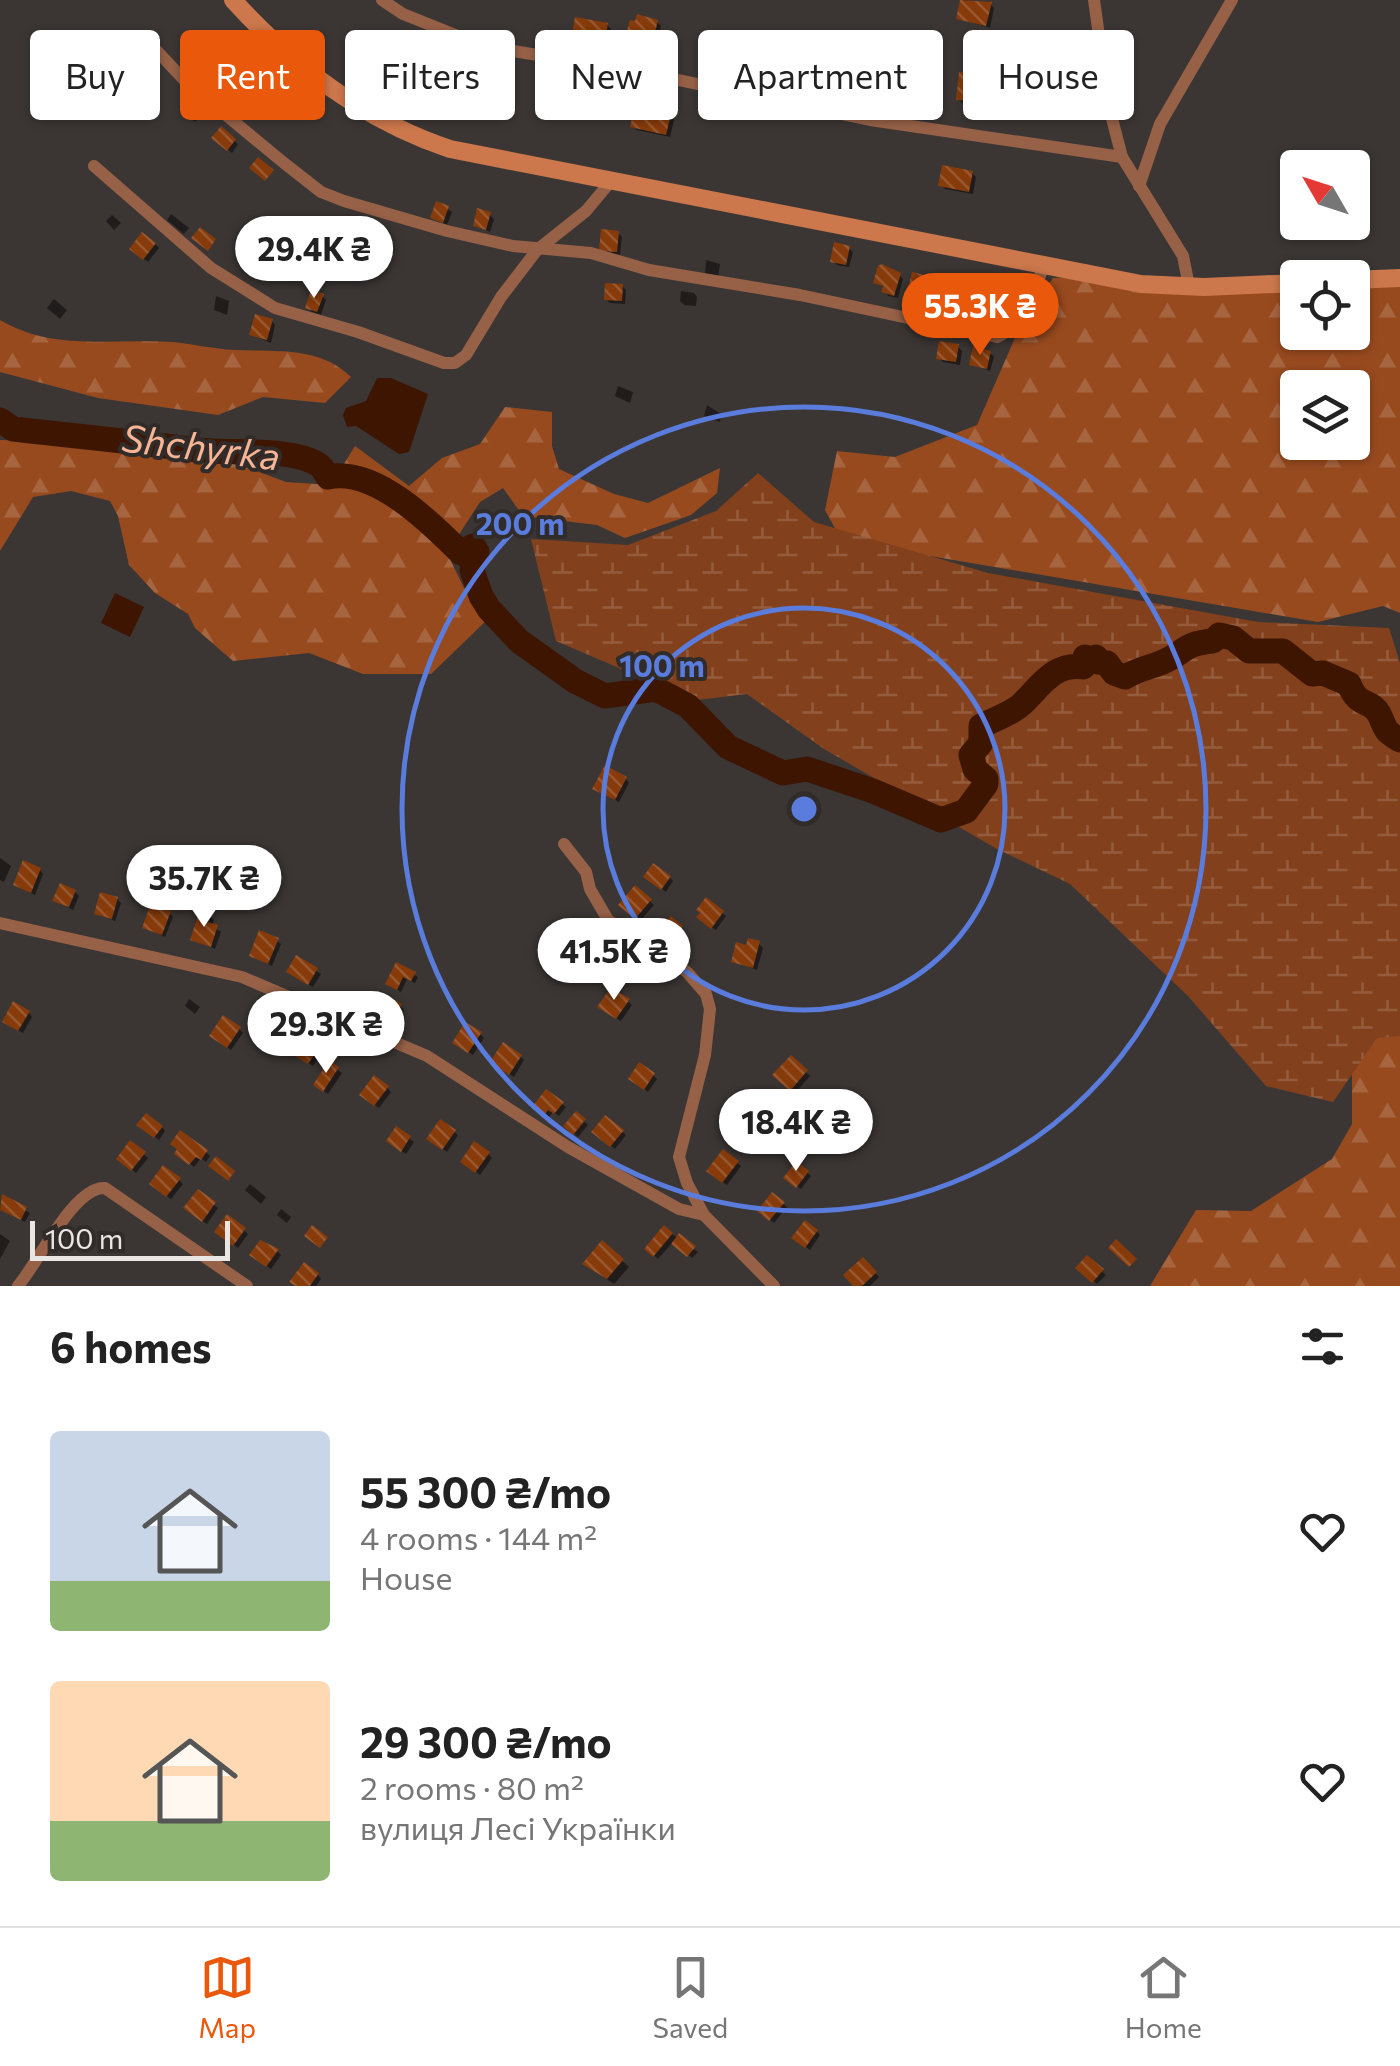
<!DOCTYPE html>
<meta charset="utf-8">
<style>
:root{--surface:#fff;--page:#f2f2f2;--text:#222;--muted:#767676;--line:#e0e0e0;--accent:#ea580c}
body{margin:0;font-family:Commissioner,sans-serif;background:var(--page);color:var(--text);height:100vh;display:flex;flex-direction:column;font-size:38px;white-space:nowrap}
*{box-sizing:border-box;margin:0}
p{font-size:32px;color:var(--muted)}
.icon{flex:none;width:55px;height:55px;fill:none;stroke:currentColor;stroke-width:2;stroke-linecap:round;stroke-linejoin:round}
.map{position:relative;height:1286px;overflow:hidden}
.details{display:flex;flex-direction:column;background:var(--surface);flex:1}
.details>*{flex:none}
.banner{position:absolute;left:30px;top:30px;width:1340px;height:90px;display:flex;gap:20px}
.needle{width:65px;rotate:309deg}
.fabs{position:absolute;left:1280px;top:150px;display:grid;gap:20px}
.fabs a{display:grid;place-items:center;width:90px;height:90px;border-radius:10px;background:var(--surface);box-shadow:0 2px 8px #0004;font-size:50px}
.scale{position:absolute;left:30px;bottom:25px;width:200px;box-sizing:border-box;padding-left:10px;border:5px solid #e9e6e4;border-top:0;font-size:28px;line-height:35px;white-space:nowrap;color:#e9e6e4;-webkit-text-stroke:8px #312c2a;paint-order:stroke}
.price{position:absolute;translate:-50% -85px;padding:0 22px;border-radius:35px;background:#fff;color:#222;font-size:32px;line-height:65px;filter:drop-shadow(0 2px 5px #0008)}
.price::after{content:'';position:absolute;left:50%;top:60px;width:30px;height:22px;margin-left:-15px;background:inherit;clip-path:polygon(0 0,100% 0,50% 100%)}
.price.current{background:var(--accent);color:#fff}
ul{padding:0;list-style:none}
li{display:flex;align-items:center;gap:30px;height:250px;padding:0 50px}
li span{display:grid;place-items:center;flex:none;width:280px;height:200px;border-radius:10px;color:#555}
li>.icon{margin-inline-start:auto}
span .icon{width:120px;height:120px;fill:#fffc;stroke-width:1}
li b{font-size:42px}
h2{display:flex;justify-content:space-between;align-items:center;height:120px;padding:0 50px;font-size:42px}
.tag{padding:0 35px;border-radius:10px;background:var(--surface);box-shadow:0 2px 8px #0004;font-size:35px;line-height:90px}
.tag.current{background:var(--accent);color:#fff}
.dock{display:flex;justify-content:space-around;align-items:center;height:140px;border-top:2px solid var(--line);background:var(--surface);font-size:28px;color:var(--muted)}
.dock a{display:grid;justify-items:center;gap:5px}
.dock .current{color:var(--accent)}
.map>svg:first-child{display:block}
.forest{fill:url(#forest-firs);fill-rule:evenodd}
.wetland{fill:url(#wetland-marsh)}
.water{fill:#3d1500}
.shadow{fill:#0007}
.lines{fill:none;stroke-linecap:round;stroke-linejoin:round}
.river{stroke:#3d1500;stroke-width:25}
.building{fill:url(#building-back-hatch)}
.street{stroke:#976147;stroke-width:12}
.secondary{stroke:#cc774c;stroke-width:18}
.ring{fill:none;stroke:#5a7cdc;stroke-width:5}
.labels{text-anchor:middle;stroke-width:8;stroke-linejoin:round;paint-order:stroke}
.water-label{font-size:38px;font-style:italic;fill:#f8b595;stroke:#312c2a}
.centre{fill:#5a7cdc;stroke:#312c2a;stroke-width:5}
.ring-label{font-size:30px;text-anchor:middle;font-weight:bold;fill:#5a7cdc;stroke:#312c2a;stroke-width:8;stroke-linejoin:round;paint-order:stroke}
</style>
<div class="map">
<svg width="1400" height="1286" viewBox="0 0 1400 1286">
<defs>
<pattern id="forest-firs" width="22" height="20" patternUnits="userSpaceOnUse" patternTransform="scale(2.5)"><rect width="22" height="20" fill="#984a1f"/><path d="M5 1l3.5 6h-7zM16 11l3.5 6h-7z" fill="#a6643f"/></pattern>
<pattern id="wetland-marsh" width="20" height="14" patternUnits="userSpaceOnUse" patternTransform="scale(2.5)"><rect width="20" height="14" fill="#82401c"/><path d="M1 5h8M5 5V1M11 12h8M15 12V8" fill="none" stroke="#945c3d"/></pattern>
<pattern id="building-back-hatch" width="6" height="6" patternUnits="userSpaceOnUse" patternTransform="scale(2.5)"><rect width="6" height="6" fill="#873b0a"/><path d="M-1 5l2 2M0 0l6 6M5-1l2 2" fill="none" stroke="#98572e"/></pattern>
</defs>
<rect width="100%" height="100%" fill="#3b3634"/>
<!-- forest -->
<g class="forest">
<path d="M1069 277 1297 290 1298 332H1352L1353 286 1400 282V613L1383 606 1318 622 842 541 825 510 837 451 895 457 977 425 1021 324 1053 278ZM1298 388H1352V442H1298Z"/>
<path d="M0 320C54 352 113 338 173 342 194 344 214 349 234 350 275 352 320 346 351 377L325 403 263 397 218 415 98 398 0 372Z"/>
<path d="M505 407 552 412V446L559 469 614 494 648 503 720 468 717 493 691 515 625 538 597 525 523 516 503 488 480 502 447 553 464 588 490 617 431 674H363L309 653 233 661 195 628 188 614 155 593 129 565 118 516 110 501 71 491 33 497 0 551V440L49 441 156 451 243 466 286 482 331 485 355 446 409 486 442 458 480 444Z"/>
<path d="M1387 1028 1400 1031V1286H1150L1196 1210 1251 1211 1332 1159 1352 1124V1062Z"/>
</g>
<!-- wetland -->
<path class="wetland" d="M758 473 814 522 988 573 1258 622 1389 628 1400 663V1036L1377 1038 1333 1102 1266 1086 1188 996 1070 884 997 849 824 749 747 694 680 702 619 668 556 641 531 539 628 545 716 511Z"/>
<!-- water -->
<g class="water">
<path d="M377 378H391L428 394 409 452 399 454 356 426 347 427 343 415 346 408 366 401Z"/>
<path d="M115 593 144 607 130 637 101 623Z"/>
</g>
<!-- shadow -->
<g class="shadow">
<path d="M962 0 990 4 994 8 990 28 958 18Z"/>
<path d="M657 22 661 26 656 43 650 42 642 52 637 38 629 33Z"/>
<path d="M607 25 611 29 607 49 577 44 573 40Z"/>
<path d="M187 48 200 62 193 69 180 55Z"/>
<path d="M737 53 741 57 738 70 716 62Z"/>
<path d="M908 61 912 65 908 86 883 78Z"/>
<path d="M981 77 985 81 982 105 962 103 958 99Z"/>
<path d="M188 101 202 113 195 122 181 110Z"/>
<path d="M670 116 674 120 670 137 637 130 633 126Z"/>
<path d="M221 130 238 144 232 153 214 138Z"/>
<path d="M972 173 976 177 973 194 945 189 941 185Z"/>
<path d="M448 209 452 212 447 225 433 217Z"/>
<path d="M171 214 189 228 184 234 167 220Z"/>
<path d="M112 215 121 223 114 230 106 221Z"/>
<path d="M490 215 494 219 490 232 475 225Z"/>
<path d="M618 233 622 237 620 255 605 254Z"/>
<path d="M155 244 159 248 148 262 136 253Z"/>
<path d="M849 248 853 252 849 267 837 265 833 261Z"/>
<path d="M706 260 720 264 718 278 705 274Z"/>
<path d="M899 275 903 279 898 298 888 296 885 288 876 282Z"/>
<path d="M940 281 944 285 941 301 914 295 910 291Z"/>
<path d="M622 286 626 290 625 304 610 303 606 299Z"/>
<path d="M681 291 694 293 697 297 696 306 684 305 680 301Z"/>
<path d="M216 296 229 301 227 315 214 310Z"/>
<path d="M322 296 326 300 321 315 312 312 308 308Z"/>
<path d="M54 299 67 310 60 319 47 308Z"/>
<path d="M272 321 275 325 271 343 252 335Z"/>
<path d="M958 347 962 351 960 365 943 362 939 358Z"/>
<path d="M990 353 994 357 990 371 972 364Z"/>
<path d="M618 386 633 392 630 403 615 396Z"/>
<path d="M707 405 721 414 720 422 704 416Z"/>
<path d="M626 779 629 783 619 802 599 792Z"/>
<path d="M0 858 11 866 4 882 0 880Z"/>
<path d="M40 870 43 874 35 895 15 885Z"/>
<path d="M670 878 673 881 666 892 650 880Z"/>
<path d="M635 888 654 905 640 921 621 905Z"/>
<path d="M75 892 79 896 73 910 55 900Z"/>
<path d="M117 899 121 903 115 921 97 913Z"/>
<path d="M169 913 173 917 165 937 145 927Z"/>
<path d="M722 913 726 916 716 930 703 921Z"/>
<path d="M210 916 214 920 212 926 221 932 215 949 193 939Z"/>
<path d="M671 920 685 932 671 949 657 937Z"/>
<path d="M277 941 281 944 272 966 252 955Z"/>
<path d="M759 944 763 948 757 970 734 961Z"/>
<path d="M297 959 321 974 313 987 293 975Z"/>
<path d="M397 966 418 977 415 983 407 979 401 992 388 984Z"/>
<path d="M189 999 200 1007 195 1014 185 1006Z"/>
<path d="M628 1001 632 1005 621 1021 604 1011Z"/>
<path d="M400 1006 404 1010 396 1023 383 1016Z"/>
<path d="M29 1013 32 1017 23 1033 8 1025Z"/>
<path d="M290 1027 294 1031 281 1050 267 1040Z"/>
<path d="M239 1029 243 1033 231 1050 216 1039Z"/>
<path d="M480 1034 484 1038 473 1055 459 1046Z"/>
<path d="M319 1047 323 1051 313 1066 299 1058Z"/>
<path d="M520 1056 524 1060 514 1077 497 1066Z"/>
<path d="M791 1058 810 1076 795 1093 776 1075Z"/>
<path d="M330 1064 342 1073 328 1094 320 1088Z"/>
<path d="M653 1075 657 1079 648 1092 635 1082Z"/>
<path d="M387 1088 391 1092 379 1108 366 1099Z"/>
<path d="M562 1104 566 1107 559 1116 553 1112 548 1118 539 1111Z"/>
<path d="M576 1114 588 1125 578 1137 566 1126Z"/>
<path d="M606 1118 626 1135 615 1149 595 1132Z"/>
<path d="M162 1127 165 1131 159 1140 144 1129Z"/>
<path d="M396 1129 414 1142 406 1154 393 1145Z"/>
<path d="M454 1132 458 1135 447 1152 433 1142Z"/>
<path d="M131 1144 148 1158 136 1173 119 1159Z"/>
<path d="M206 1152 210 1156 206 1162 201 1158 194 1167 181 1157Z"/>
<path d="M488 1154 492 1158 480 1175 467 1165Z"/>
<path d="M737 1163 741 1166 727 1185 713 1175Z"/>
<path d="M797 1164 811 1176 801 1189 786 1177Z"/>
<path d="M179 1180 183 1184 171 1199 156 1188Z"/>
<path d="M250 1184 266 1197 261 1204 245 1190Z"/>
<path d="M198 1192 218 1208 207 1224 190 1212Z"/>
<path d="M773 1195 787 1207 774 1223 760 1211Z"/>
<path d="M3 1198 30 1213 25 1222 0 1209Z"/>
<path d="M281 1209 291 1217 287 1223 277 1215Z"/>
<path d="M665 1229 698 1252 692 1258 673 1242 658 1259 647 1249Z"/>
<path d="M244 1230 248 1234 238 1248 221 1235Z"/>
<path d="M817 1232 820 1235 810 1250 799 1242Z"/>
<path d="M0 1234 10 1241 0 1259Z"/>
<path d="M277 1251 281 1255 271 1269 256 1258Z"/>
<path d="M1087 1258 1106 1275 1097 1284 1079 1268Z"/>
<path d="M863 1260 879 1277 870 1286H856Z"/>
<path d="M622 1261 629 1267 614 1284 585 1264Z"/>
<path d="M318 1275 321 1279 316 1286H297Z"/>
</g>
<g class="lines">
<!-- river -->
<path class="river" d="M0 420 13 429C75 436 136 442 198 450 230 454 293 447 319 465 323 468 325 473 328 477 375 467 431 523 461 553L473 546 477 552 472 570 481 596 489 609 519 641 575 681 605 696 656 689 688 706 728 747 783 773 807 769 873 791 941 820 966 811 986 784V779L975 769 971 755 981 743V726C993 720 1015 712 1024 702 1042 684 1055 663 1083 667L1085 657 1089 660 1096 657 1098 662 1107 663 1114 673 1125 677C1140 668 1149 668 1163 662 1187 652 1181 644 1213 641L1219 635 1233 638 1249 651H1283L1312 674 1323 673 1349 684C1358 708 1371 699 1379 714 1387 730 1383 730 1400 740"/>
</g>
<!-- building -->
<g class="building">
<path d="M960 0 992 2 986 26 956 19Z"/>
<path d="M637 14 658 20 653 41 646 39 640 50 632 42 634 36 626 34 630 20 635 21Z"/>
<path d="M575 17 608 23 604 47 571 41Z"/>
<path d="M717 46 738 51 734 68 713 63Z"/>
<path d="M886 54 910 59 905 84 880 79Z"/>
<path d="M959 72 982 75 979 102 956 100Z"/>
<path d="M635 106 671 114 666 135 630 127Z"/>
<path d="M221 126 236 139 227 151 211 138Z"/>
<path d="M258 157 274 170 265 181 249 168Z"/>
<path d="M942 165 973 171 969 192 938 186Z"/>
<path d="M436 201 449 206 443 223 430 218Z"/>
<path d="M477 208 491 212 486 230 473 226Z"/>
<path d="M200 227 216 239 208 251 191 238Z"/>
<path d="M601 229 619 231 617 252 599 251Z"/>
<path d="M142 232 156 243 143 260 129 249Z"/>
<path d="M834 242 850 246 846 265 830 262Z"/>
<path d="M882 264 901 273 894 296 881 292 883 286 873 283 878 266Z"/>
<path d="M912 272 942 279 937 299 907 292Z"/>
<path d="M605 283 623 284 622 301 604 300Z"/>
<path d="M311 290 324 294 317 312 305 308Z"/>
<path d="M255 314 273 319 267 340 249 335Z"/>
<path d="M939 341 959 344 956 362 936 359Z"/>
<path d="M973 346 991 351 987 369 969 365Z"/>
<path d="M605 765 627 777 615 800 592 789Z"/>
<path d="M23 860 41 868 31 893 13 885Z"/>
<path d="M653 863 671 876 661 890 643 877Z"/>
<path d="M60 883 76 890 69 907 52 901Z"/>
<path d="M635 885 652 899 635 919 618 905Z"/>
<path d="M100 892 118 897 112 919 94 914Z"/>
<path d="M706 897 724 911 711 929 696 917 700 913 696 910Z"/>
<path d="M151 903 171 911 162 935 142 928Z"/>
<path d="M200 910 211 914 208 922 218 925 211 947 190 940Z"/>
<path d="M671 916 683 926 666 947 654 937Z"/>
<path d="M259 930 279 938 268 964 249 956Z"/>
<path d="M748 938 760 941 753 968 731 962 736 942 746 945Z"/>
<path d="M296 955 318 968 308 985 286 972Z"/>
<path d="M396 962 416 972 411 981 403 977 397 990 385 984Z"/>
<path d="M611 987 630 999 616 1019 597 1007Z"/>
<path d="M386 995 402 1004 392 1021 376 1012Z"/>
<path d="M13 1001 30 1011 18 1031 2 1022Z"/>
<path d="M275 1014 292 1025 276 1048 260 1037Z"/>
<path d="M223 1015 241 1027 227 1048 209 1036Z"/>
<path d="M465 1022 482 1032 468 1053 452 1043Z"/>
<path d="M305 1035 321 1045 308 1064 292 1054Z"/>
<path d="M503 1042 522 1055 509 1075 490 1062Z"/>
<path d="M791 1055 808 1070 790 1091 772 1075Z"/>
<path d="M329 1060 339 1067 323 1092 313 1085Z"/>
<path d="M639 1062 655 1073 644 1090 628 1079Z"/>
<path d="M374 1075 389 1086 374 1106 359 1095Z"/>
<path d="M546 1089 564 1102 554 1114 548 1110 544 1116 532 1107Z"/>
<path d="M576 1111 586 1119 573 1135 563 1126Z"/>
<path d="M146 1113 163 1126 154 1138 136 1125Z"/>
<path d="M605 1115 624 1130 610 1147 591 1132Z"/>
<path d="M440 1119 456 1130 442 1150 426 1139Z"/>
<path d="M396 1126 411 1136 401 1152 386 1141Z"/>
<path d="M180 1130 208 1150 201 1160 196 1157 189 1165 174 1154 177 1149 170 1144Z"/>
<path d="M130 1140 146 1152 131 1171 116 1159Z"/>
<path d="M474 1141 490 1152 475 1173 460 1162Z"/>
<path d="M723 1149 739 1161 722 1183 706 1171Z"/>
<path d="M216 1156 235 1171 228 1181 208 1166Z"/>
<path d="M796 1161 809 1171 796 1188 783 1178Z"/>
<path d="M163 1165 181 1178 166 1197 149 1184Z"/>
<path d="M198 1189 216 1202 202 1222 183 1208Z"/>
<path d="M772 1192 785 1202 769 1221 757 1211Z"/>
<path d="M2 1194 27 1207 21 1220 0 1210Z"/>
<path d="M227 1214 246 1228 233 1246 214 1232Z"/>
<path d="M805 1220 818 1230 805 1248 791 1238Z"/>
<path d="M312 1225 328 1237 320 1248 304 1236Z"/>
<path d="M664 1225 673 1233 653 1257 644 1249Z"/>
<path d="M679 1233 696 1246 687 1257 671 1244Z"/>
<path d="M1116 1239 1137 1259 1129 1267 1108 1248Z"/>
<path d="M260 1240 279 1249 266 1267 249 1255Z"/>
<path d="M602 1240 624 1259 607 1279 582 1264Z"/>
<path d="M1087 1255 1104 1269 1092 1283 1075 1268Z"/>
<path d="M863 1257 877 1272 862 1286H853L843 1275Z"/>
<path d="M304 1262 319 1273 310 1286H295L289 1282Z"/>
</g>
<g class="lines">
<!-- street -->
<g class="street">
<path d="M382 0 403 14 483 46 635 71 870 120 1122 157"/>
<path d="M1094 0 1109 107 1122 157 1183 256 1189 286"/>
<path d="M157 51 186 82 284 163 321 192 344 201 447 231 513 246 591 253 649 270 800 295 997 337C1022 328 1036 287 1044 265"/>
<path d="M94 166 211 268 275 308 358 332 444 363H455L466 355 501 297 537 250 586 211 611 181"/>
<path d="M1139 186 1160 124 1232 0"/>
<path d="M564 844 586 872 590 889 608 920 687 972 706 994 710 1009 705 1055 679 1157 687 1183 704 1215"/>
<path d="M0 923 242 977 427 1056 568 1147 679 1209 704 1215 774 1286"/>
<path d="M18 1286C38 1263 74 1186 105 1188L247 1286"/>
</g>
<!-- secondary -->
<g class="secondary">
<path d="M233 0C293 66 365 121 450 149L1141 284 1204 287 1298 283"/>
<path d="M1352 280 1400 278"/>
</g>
</g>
<!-- distance rings -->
<g class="ring">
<circle cx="804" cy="809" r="201"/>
<circle cx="804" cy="809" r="402"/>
</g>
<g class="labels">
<!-- water labels -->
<g class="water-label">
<text transform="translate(201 448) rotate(7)" y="13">Shchyrka</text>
</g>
</g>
<circle cx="804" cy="809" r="15" class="centre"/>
<g class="ring-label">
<text x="520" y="535">200 m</text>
<text x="662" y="677">100 m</text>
</g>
</svg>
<div class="fabs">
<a><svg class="needle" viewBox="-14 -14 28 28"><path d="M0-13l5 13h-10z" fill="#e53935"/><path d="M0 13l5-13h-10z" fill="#767676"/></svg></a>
<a><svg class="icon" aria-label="locate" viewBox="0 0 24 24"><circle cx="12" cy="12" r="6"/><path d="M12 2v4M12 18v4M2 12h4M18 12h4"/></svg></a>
<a><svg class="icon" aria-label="layers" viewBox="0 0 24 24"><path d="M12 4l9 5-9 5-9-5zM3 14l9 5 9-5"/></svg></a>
</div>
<div class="scale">100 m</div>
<b class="price" style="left:314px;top:301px">29.4K ₴</b>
<b class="price current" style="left:980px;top:358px">55.3K ₴</b>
<b class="price" style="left:204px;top:930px">35.7K ₴</b>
<b class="price" style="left:614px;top:1003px">41.5K ₴</b>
<b class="price" style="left:326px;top:1076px">29.3K ₴</b>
<b class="price" style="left:796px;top:1174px">18.4K ₴</b>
<div class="banner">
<a class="tag">Buy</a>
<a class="tag current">Rent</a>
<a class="tag">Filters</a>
<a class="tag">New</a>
<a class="tag">Apartment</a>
<a class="tag">House</a>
</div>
</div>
<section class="details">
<h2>6 homes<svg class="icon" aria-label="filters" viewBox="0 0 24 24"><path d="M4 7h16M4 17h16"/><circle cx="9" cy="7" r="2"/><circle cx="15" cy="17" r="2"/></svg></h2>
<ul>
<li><span style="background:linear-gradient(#c9d6e8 75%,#8fb573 0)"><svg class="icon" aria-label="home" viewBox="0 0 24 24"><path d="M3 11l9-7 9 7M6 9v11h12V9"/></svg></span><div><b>55 300 ₴/mo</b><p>4 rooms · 144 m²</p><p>House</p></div><svg class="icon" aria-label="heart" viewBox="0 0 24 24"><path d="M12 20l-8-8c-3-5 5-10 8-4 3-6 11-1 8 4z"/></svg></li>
<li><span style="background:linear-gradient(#ffd9b3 70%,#8fb573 0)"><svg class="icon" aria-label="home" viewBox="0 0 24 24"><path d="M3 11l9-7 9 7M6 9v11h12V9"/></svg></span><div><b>29 300 ₴/mo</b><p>2 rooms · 80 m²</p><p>вулиця Лесі Українки</p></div><svg class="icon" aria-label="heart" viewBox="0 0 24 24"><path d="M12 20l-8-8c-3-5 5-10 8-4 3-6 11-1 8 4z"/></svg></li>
</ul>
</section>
<nav class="dock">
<a class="current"><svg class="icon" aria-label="map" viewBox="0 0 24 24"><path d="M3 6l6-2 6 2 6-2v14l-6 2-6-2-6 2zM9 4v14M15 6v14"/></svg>Map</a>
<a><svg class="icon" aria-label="saved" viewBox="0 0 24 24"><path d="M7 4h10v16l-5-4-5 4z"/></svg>Saved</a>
<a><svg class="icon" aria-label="home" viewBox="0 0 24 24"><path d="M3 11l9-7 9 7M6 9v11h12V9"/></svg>Home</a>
</nav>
